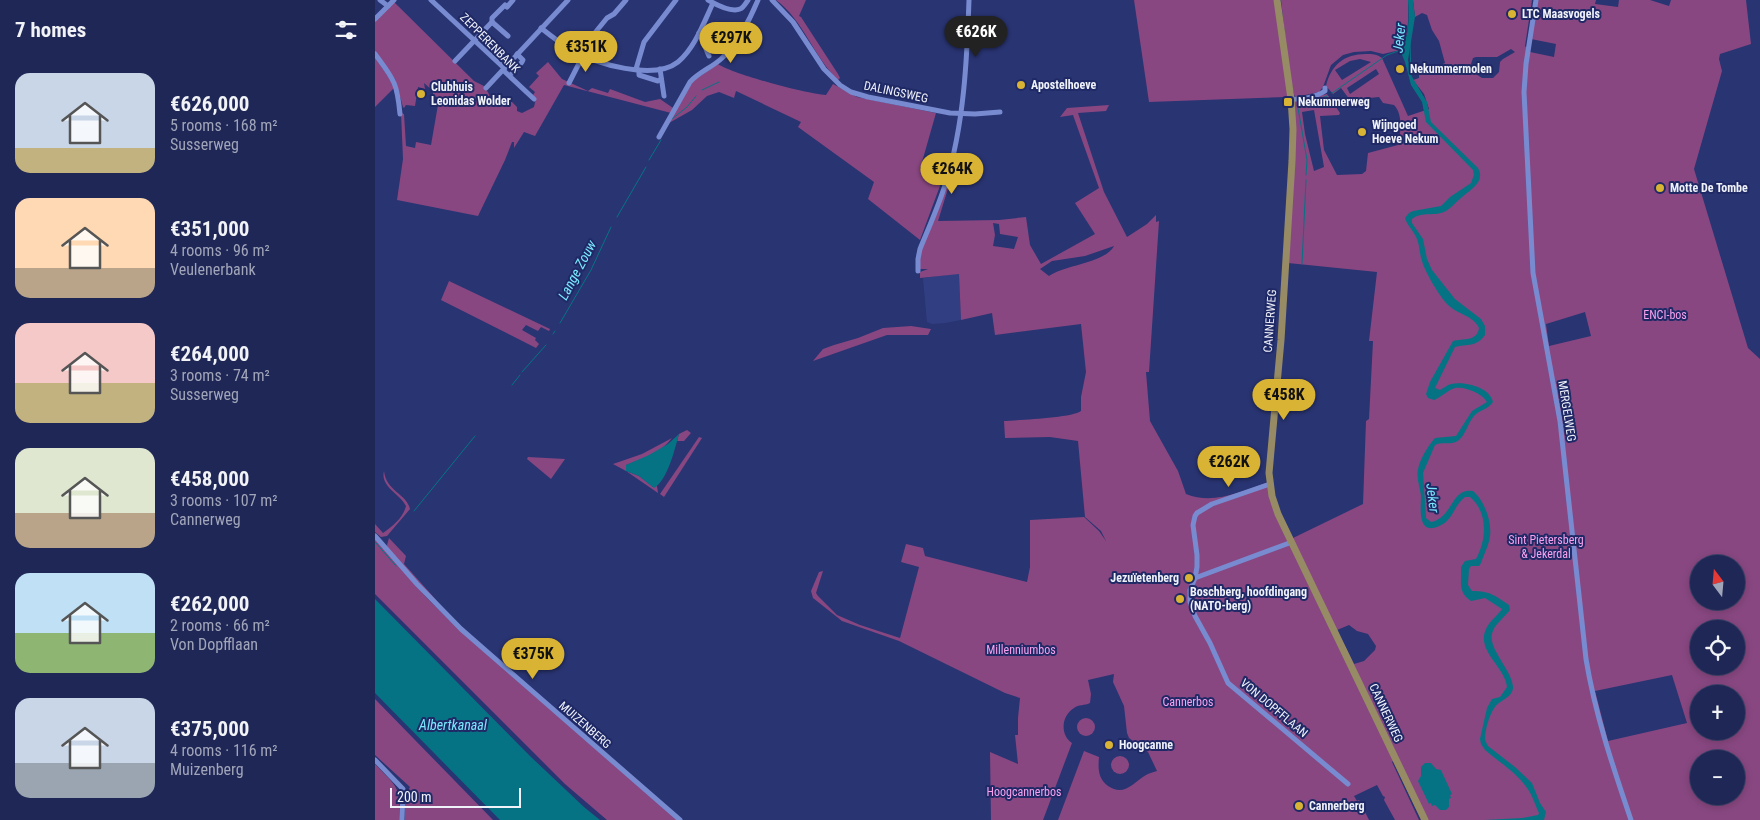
<!DOCTYPE html>
<meta charset="utf-8">
<style>
:root{--surface:#1f2756;--page:#272f5c;--text:#f1f3f6;--muted:#a1a5b9;--line:#3c446c;--accent:#d9b334}
body{margin:0;font-family:"Roboto Condensed",sans-serif;background:var(--page);color:var(--text);height:100vh;display:flex;flex-direction:column;font-size:19px;white-space:nowrap}
*{box-sizing:border-box;margin:0}
p{font-size:16px;color:var(--muted)}
.icon{flex:none;width:28px;height:28px;fill:none;stroke:currentColor;stroke-width:2;stroke-linecap:round;stroke-linejoin:round}
.map{position:relative;flex:1;overflow:hidden}
.sheet{display:flex;flex-direction:column;background:var(--surface);width:375px}
.sheet>*{flex:none}
.needle{width:32px;rotate:344deg}
.controls{position:absolute;left:1315px;top:555px;display:grid;gap:10px}
.controls a{display:grid;place-items:center;width:55px;height:55px;border-radius:50%;background:var(--surface);box-shadow:0 2px 8px #0003,0 0 0 1px var(--line);font-size:25px}
.scale{position:absolute;left:15px;bottom:12px;width:131px;box-sizing:border-box;padding-left:5px;border:2px solid #f0f2fa;border-top:0;font-size:14px;line-height:18px;white-space:nowrap;color:#f0f2fa;-webkit-text-stroke:4px #1f2966;paint-order:stroke}
.price{position:absolute;translate:-50% -42px;padding:0 11px;border-radius:18px;background:var(--accent);color:#111;font-size:16px;line-height:32px;filter:drop-shadow(0 1px 2px #0008)}
.price::after{content:'';position:absolute;left:50%;top:30px;width:15px;height:11px;margin-left:-8px;background:inherit;clip-path:polygon(0 0,100% 0,50% 100%)}
.price.active{background:#222;color:#fff}
ul{padding:0;list-style:none}
li{display:flex;align-items:center;gap:15px;height:125px;padding:0 15px}
li span{display:grid;place-items:center;flex:none;width:140px;height:100px;border-radius:15px;color:#555}
li>.icon{margin-inline-start:auto}
span .icon{width:60px;height:60px;fill:#fffc;stroke-width:1}
li b{font-size:21px}
h2{display:flex;justify-content:space-between;align-items:center;height:60px;padding:0 15px;font-size:21px}
main{display:flex;flex:1;min-height:0}
.map>svg:first-child{display:block}
.built{fill:#313e81}
.green{fill:#884781;fill-rule:evenodd}
.water{fill:#057383}
.lines{fill:none;stroke-linecap:round;stroke-linejoin:round}
.stream{stroke:#057383;stroke-width:1}
.minor{stroke:#788bd1;stroke-width:5}
.major{stroke:#968b64;stroke-width:7}
.poi-dot{fill:#d9b334;stroke:#1f2966;stroke-width:2}
.labels{text-anchor:middle;stroke-width:4;stroke-linejoin:round;paint-order:stroke}
.poi-label{font-size:12px;font-weight:bold;fill:#f0f2fa;stroke:#1f2966;text-anchor:start}
.street-label{font-size:12px;fill:#f0f2fa;stroke:#1f2966}
.park-label{font-size:12px;fill:#f9a1ed;stroke:#1f2966}
.water-label{font-size:14px;font-style:italic;fill:#7ae9fe;stroke:#1f2966}
</style>
<main>
<section class="sheet">
<h2>7 homes<svg class="icon" aria-label="filters" viewBox="0 0 24 24"><path d="M4 7h16M4 17h16"/><circle cx="9" cy="7" r="2"/><circle cx="15" cy="17" r="2"/></svg></h2>
<ul>
<li><span style="background:linear-gradient(#c9d6e8 75%,#c2b280 0)"><svg class="icon" aria-label="home" viewBox="0 0 24 24"><path d="M3 11l9-7 9 7M6 9v11h12V9"/></svg></span><div><b>€626,000</b><p>5 rooms · 168 m²</p><p>Susserweg</p></div></li>
<li><span style="background:linear-gradient(#ffd9b3 70%,#b9a48a 0)"><svg class="icon" aria-label="home" viewBox="0 0 24 24"><path d="M3 11l9-7 9 7M6 9v11h12V9"/></svg></span><div><b>€351,000</b><p>4 rooms · 96 m²</p><p>Veulenerbank</p></div></li>
<li><span style="background:linear-gradient(#f6c9c9 60%,#c2b280 0)"><svg class="icon" aria-label="home" viewBox="0 0 24 24"><path d="M3 11l9-7 9 7M6 9v11h12V9"/></svg></span><div><b>€264,000</b><p>3 rooms · 74 m²</p><p>Susserweg</p></div></li>
<li><span style="background:linear-gradient(#dfe7d0 65%,#b9a48a 0)"><svg class="icon" aria-label="home" viewBox="0 0 24 24"><path d="M3 11l9-7 9 7M6 9v11h12V9"/></svg></span><div><b>€458,000</b><p>3 rooms · 107 m²</p><p>Cannerweg</p></div></li>
<li><span style="background:linear-gradient(#bfe0f5 60%,#8fb573 0)"><svg class="icon" aria-label="home" viewBox="0 0 24 24"><path d="M3 11l9-7 9 7M6 9v11h12V9"/></svg></span><div><b>€262,000</b><p>2 rooms · 66 m²</p><p>Von Dopfflaan</p></div></li>
<li><span style="background:linear-gradient(#c9d6e8 65%,#9aa5b1 0)"><svg class="icon" aria-label="home" viewBox="0 0 24 24"><path d="M3 11l9-7 9 7M6 9v11h12V9"/></svg></span><div><b>€375,000</b><p>4 rooms · 116 m²</p><p>Muizenberg</p></div></li>
</ul>
</section>
<div class="map">
<svg width="1385" height="820" viewBox="0 0 1385 820">
<rect width="100%" height="100%" fill="#293472"/>
<!-- built -->
<path class="built" d="M584 273 586 320 570 323 557 324 552 322 548 278Z"/>
<!-- green -->
<g class="green">
<path d="M401 0H431L424 16 426 17 463 74 465 78 463 80C438 56 429 21 401 0Z"/>
<path d="M759 0H900L913 96 910 97 774 102Z"/>
<path d="M906 0H1033C1033 16 1035 36 1025 50L1008 54 996 51 979 52 968 55 956 65 948 87 944 92 921 97 919 95 914 70Z"/>
<path d="M1038 0H1157L1150 46 1155 52 1179 57 1181 44 1156 39 1162 0H1221L1220 4 1243 7 1244 0H1275L1294 6 1296 0H1371L1376 44 1345 54 1344 59 1347 71 1319 169 1373 348 1385 359V820H1046L1018 761 1017 762 1044 820H1020L1009 800 1010 797 1008 796 1002 785 979 796 982 801 984 800 994 820H683L709 751 724 757C723 769 723 778 733 786 749 797 758 783 771 775 774 773 779 772 782 771L773 752 754 738 752 733 749 706 738 682 739 674 713 680 716 694 715 703C709 706 704 704 699 708 686 716 685 735 697 743L668 820H616L615 752 643 764 640 735H643V718L645 698 630 693 524 641 467 621 438 598 436 591 444 572 448 571 441 593 443 596 462 615 485 625 525 638 544 567 526 562 531 544 548 548 550 556 652 582 655 567V520L709 517 724 531 731 541 726 531 710 517 703 441 675 437 630 438 629 421C643 420 697 418 706 411V397L711 372 706 324 620 335 617 313 586 320 584 274 545 278V272L553 269H543L544 257 576 168 579 169 563 221 624 220 651 217 655 245 666 264 720 234 700 203 724 188 698 115 685 117 692 108 734 105 731 111 703 113 729 192 752 237 772 224 781 215V222L784 221 774 372H771L775 421 803 471 811 494C838 505 865 492 891 483L918 538 988 504 991 421 994 419 998 341H994L1002 272 913 263 918 102 952 94 965 113 964 115 945 116 949 150 962 175 987 174 991 171 993 153 1023 145C1026 133 1028 114 1019 105L1008 103 1004 97 975 100 966 88 958 94 951 86C956 65 969 54 991 54 997 54 1002 54 1007 58L1033 116 1054 109 1049 94 1038 80 1044 78V75L1068 67V64L1070 63 1064 41 1057 30 1052 15 1047 13 1040 17ZM1136 49 1140 52 1128 59 1125 62 1124 72 1118 78H1107L1098 72 1096 64 1098 58 1101 57H1122ZM985 59 996 62 967 80 960 70 975 61ZM1001 69 1004 74 975 94 972 88ZM939 110 949 167 939 171 930 134 927 112ZM618 223 624 224 625 234 643 237 639 249 618 246 620 235ZM739 246C730 263 689 265 674 276L665 269 677 261 710 256ZM1210 312 1216 336 1174 346 1171 324ZM1324 564H1361V601H1324ZM974 625 982 631 993 634 1001 646 1000 650 989 661 979 664 962 630ZM1324 629H1361V666H1324ZM1297 675 1312 723 1233 741 1220 691ZM1324 694H1361V731H1324ZM1324 759H1361V796H1324Z"/>
<path d="M19 2 99 81 111 87 110 89 113 92 116 100 137 102 142 107V111L147 113 159 107 161 98 158 95 160 92 154 87 164 76 161 73 173 62 187 79 213 91 217 88 233 93 235 89 270 102 285 99 298 108 296 113 189 85 160 136 149 132 139 148V142H137L130 160 103 216 22 200 28 159 26 113 29 114 31 146 40 148 41 142 56 145 64 99 63 97 58 96V91L49 83 50 89 43 87 40 106 31 105 29 108 28 107 20 79 0 52V21Z"/>
<path d="M0 57 20 87 0 107Z"/>
<path d="M343 64C357 74 432 94 451 95L458 84 482 97 561 113 545 169 569 175 545 240 493 199 499 182 423 127 426 122 361 91 359 98 344 92 332 96 317 110 294 123 318 81Z"/>
<path d="M74 281 175 329 174 331 166 327 163 331 151 325 147 330 161 338 160 340 164 344 161 348 66 300Z"/>
<path d="M536 326 556 329 553 335H512L438 361 448 349 459 345 483 338 508 328Z"/>
<path d="M312 430 316 433 309 441H302L304 434Z"/>
<path d="M324 437 327 438 289 497 285 494Z"/>
<path d="M297 438C286 453 267 459 251 465V471L264 476 278 487 282 486 283 493 251 471 238 464 267 454Z"/>
<path d="M153 457 190 459 176 479 152 459Z"/>
<path d="M9 471C11 491 32 494 35 509L12 536 6 537 0 532V524L8 533C18 526 28 518 31 506 25 494 5 487 9 471Z"/>
<path d="M14 538 31 556 29 564 63 602 55 595 13 549 12 545Z"/>
<path d="M0 539 51 597 78 624 302 820H232L190 784 0 594Z"/>
<path d="M0 699 118 820H30V797L35 787 0 755Z"/>
<circle cx="711" cy="727" r="9"/>
<circle cx="745" cy="765" r="9"/>
<path d="M0 764C23 788 25 786 25 820H0Z"/>
</g>
<!-- water -->
<g class="water">
<path d="M1033 0H1038L1040 17 1033 60 1036 75 1052 102 1056 122 1103 168C1111 182 1095 190 1086 198 1081 202 1076 208 1071 211 1060 217 1047 211 1037 219V223L1048 239 1052 259 1057 270 1080 299 1106 319 1110 326V335C1102 347 1092 344 1080 347L1060 388 1065 390C1069 388 1072 385 1076 384 1089 381 1115 387 1118 402 1114 409 1104 410 1099 416 1093 423 1091 434 1084 440 1077 446 1067 441 1060 445L1048 473 1051 516V518L1056 522C1078 518 1076 487 1098 491 1109 500 1117 521 1115 536 1114 545 1109 554 1106 563L1104 566H1096L1094 569 1093 585 1097 591C1116 591 1120 596 1134 605L1135 610C1130 617 1121 623 1118 631 1110 647 1139 671 1138 688 1137 698 1125 700 1120 707 1114 715 1110 730 1110 740L1113 746 1140 767 1157 783 1165 803 1171 812 1169 820H1109L1147 818 1163 815 1164 813C1160 805 1158 796 1152 788 1142 773 1124 762 1110 750L1106 744 1105 739 1112 708 1117 699 1125 697 1132 687C1130 666 1099 650 1112 627 1116 620 1123 615 1127 609L1110 598 1096 601C1082 591 1087 582 1086 567L1090 561 1101 559C1112 539 1113 512 1095 497H1090C1078 506 1079 521 1062 527 1042 534 1046 507 1046 496 1045 487 1041 478 1043 469 1045 459 1053 446 1060 438L1081 436 1097 411 1112 402C1108 394 1090 386 1080 388 1073 390 1066 397 1059 400L1053 398 1051 394 1055 382 1078 341C1088 338 1102 342 1104 328 1099 316 1082 314 1073 305 1065 297 1050 272 1047 261 1044 253 1045 243 1040 235 1037 229 1032 225 1030 218L1034 213 1038 211 1066 206 1075 197 1096 183 1099 175 1098 170 1051 122 1047 102 1036 85 1030 62 1025 50C1035 37 1034 16 1033 0Z"/>
<path d="M304 434C300 448 293 480 279 488L264 476 251 471V465L274 455 293 444Z"/>
<path d="M0 599 155 756 209 807 225 820H125L0 693Z"/>
<path d="M1050 763H1056L1061 769 1066 770 1077 794 1075 795 1076 798 1074 799V807L1071 810H1065L1060 805 1057 806 1056 803 1054 804 1043 781 1046 776V767Z"/>
</g>
<g class="lines">
<!-- stream -->
<g class="stream">
<path d="M1035 42 1036 76"/>
<path d="M327 90 344 82"/>
<path d="M957 93 1012 55 1026 50"/>
<path d="M297 119 312 107 321 96"/>
<path d="M274 160 286 140"/>
<path d="M931 175 932 160 923 108 924 105 952 96"/>
<path d="M242 217 271 167"/>
<path d="M927 264 931 180"/>
<path d="M185 323 216 270 236 227"/>
<path d="M178 334 180 331"/>
<path d="M147 372 171 345"/>
<path d="M137 385 145 375"/>
<path d="M39 511 100 436"/>
<path d="M0 542 21 566"/>
</g>
<!-- minor -->
<g class="minor">
<path d="M5 0 13 6"/>
<path d="M56 0 129 68V71L159 99"/>
<path d="M333 0C340 4 356 13 365 9 368 8 371 3 373 0"/>
<path d="M397 0 418 22 449 69 465 85 476 92 493 97 575 113 600 114 625 112"/>
<path d="M1161 0 1151 64 1149 92 1158 273 1185 421 1211 659C1220 714 1238 767 1256 820"/>
<path d="M0 19 19 0"/>
<path d="M117 22 133 36"/>
<path d="M166 28C176 36 186 44 197 50 221 64 279 81 303 62 320 48 329 22 338 3"/>
<path d="M324 33 334 56"/>
<path d="M0 54C19 80 22 82 25 114"/>
<path d="M80 61 117 22V18L130 5 132 7 138 0"/>
<path d="M261 69 269 42 301 0"/>
<path d="M285 69 289 96"/>
<path d="M264 70V75L283 81 286 79"/>
<path d="M137 73 147 62 148 60 142 54"/>
<path d="M194 83 219 34 232 18 239 14 251 0"/>
<path d="M111 88 193 0"/>
<path d="M916 99C926 100 941 97 950 91V88"/>
<path d="M284 137 315 82C324 72 336 68 346 59 361 46 375 19 383 0"/>
<path d="M543 271V259L545 249C554 227 564 205 571 182 589 125 592 59 594 0"/>
<path d="M895 484 837 504 822 513 820 516 818 525 822 555V567L820 578 815 590V602L820 616 835 643 853 683 973 784"/>
<path d="M0 536 42 584 86 629 305 820"/>
<path d="M820 578 917 542"/>
<path d="M0 760 28 789 27 820"/>
</g>
<!-- major -->
<path class="major" d="M902 0 916 99 918 129 917 161 906 340 894 473 897 496 903 514 1050 820"/>
</g>
<!-- markers -->
<g class="poi-dot">
<circle cx="1137" cy="14" r="5"/>
<circle cx="1025" cy="69" r="5"/>
<circle cx="646" cy="85" r="5"/>
<circle cx="46" cy="94" r="5"/>
<rect x="908" y="97" width="10" height="10" rx="2.5"/>
<circle cx="987" cy="132" r="5"/>
<circle cx="1285" cy="188" r="5"/>
<circle cx="814" cy="578" r="5"/>
<circle cx="805" cy="599" r="5"/>
<circle cx="734" cy="745" r="5"/>
<circle cx="924" cy="806" r="5"/>
</g>
<g class="labels">
<!-- poi labels -->
<g class="poi-label">
<text x="1147" y="18">LTC Maasvogels</text>
<text x="1035" y="73">Nekummermolen</text>
<text x="656" y="89">Apostelhoeve</text>
<text x="56" y="91">Clubhuis<tspan x="56" dy="14">Leonidas Wolder</tspan></text>
<text x="923" y="106">Nekummerweg</text>
<text x="997" y="129">Wijngoed<tspan x="997" dy="14">Hoeve Nekum</tspan></text>
<text x="1295" y="192">Motte De Tombe</text>
<text x="804" y="582" text-anchor="end">Jezuïetenberg</text>
<text x="815" y="596">Boschberg, hoofdingang<tspan x="815" dy="14">(NATO-berg)</tspan></text>
<text x="744" y="749">Hoogcanne</text>
<text x="934" y="810">Cannerberg</text>
</g>
<!-- street labels -->
<g class="street-label">
<text transform="translate(115 43) rotate(45)" y="4">ZEPPERENBANK</text>
<text transform="translate(521 92) rotate(12)" y="4">DALINGSWEG</text>
<text transform="translate(895 321) rotate(-86)" y="4">CANNERWEG</text>
<text transform="translate(1192 411) rotate(81)" y="4">MERGELWEG</text>
<text transform="translate(899 708) rotate(40)" y="4">VON DOPFFLAAN</text>
<text transform="translate(1011 713) rotate(65)" y="4">CANNERWEG</text>
<text transform="translate(210 725) rotate(41)" y="4">MUIZENBERG</text>
</g>
<!-- park labels -->
<g class="park-label">
<text x="1290" y="319">ENCI-bos</text>
<text x="1171" y="544">Sint Pietersberg<tspan x="1171" dy="14">&amp; Jekerdal</tspan></text>
<text x="646" y="654">Millenniumbos</text>
<text x="813" y="706">Cannerbos</text>
<text x="649" y="796">Hoogcannerbos</text>
</g>
<!-- water labels -->
<g class="water-label">
<text transform="translate(1024 38) rotate(-84)" y="5">Jeker</text>
<text transform="translate(202 270) rotate(-62)" y="5">Lange Zouw</text>
<text transform="translate(1058 498) rotate(83)" y="5">Jeker</text>
<text x="78" y="730">Albertkanaal</text>
</g>
</g>
</svg>
<div class="controls">
<a><svg class="needle" viewBox="-14 -14 28 28"><path d="M0-13l5 13h-10z" fill="#e53935"/><path d="M0 13l5-13h-10z" fill="#a1a5b9"/></svg></a>
<a><svg class="icon" aria-label="locate" viewBox="0 0 24 24"><circle cx="12" cy="12" r="6"/><path d="M12 2v4M12 18v4M2 12h4M18 12h4"/></svg></a>
<a>+</a>
<a>−</a>
</div>
<div class="scale">200 m</div>
<b class="price active" style="left:601px;top:58px">€626K</b>
<b class="price" style="left:356px;top:64px">€297K</b>
<b class="price" style="left:211px;top:73px">€351K</b>
<b class="price" style="left:577px;top:195px">€264K</b>
<b class="price" style="left:909px;top:421px">€458K</b>
<b class="price" style="left:854px;top:488px">€262K</b>
<b class="price" style="left:158px;top:680px">€375K</b>
</div>
</main>
